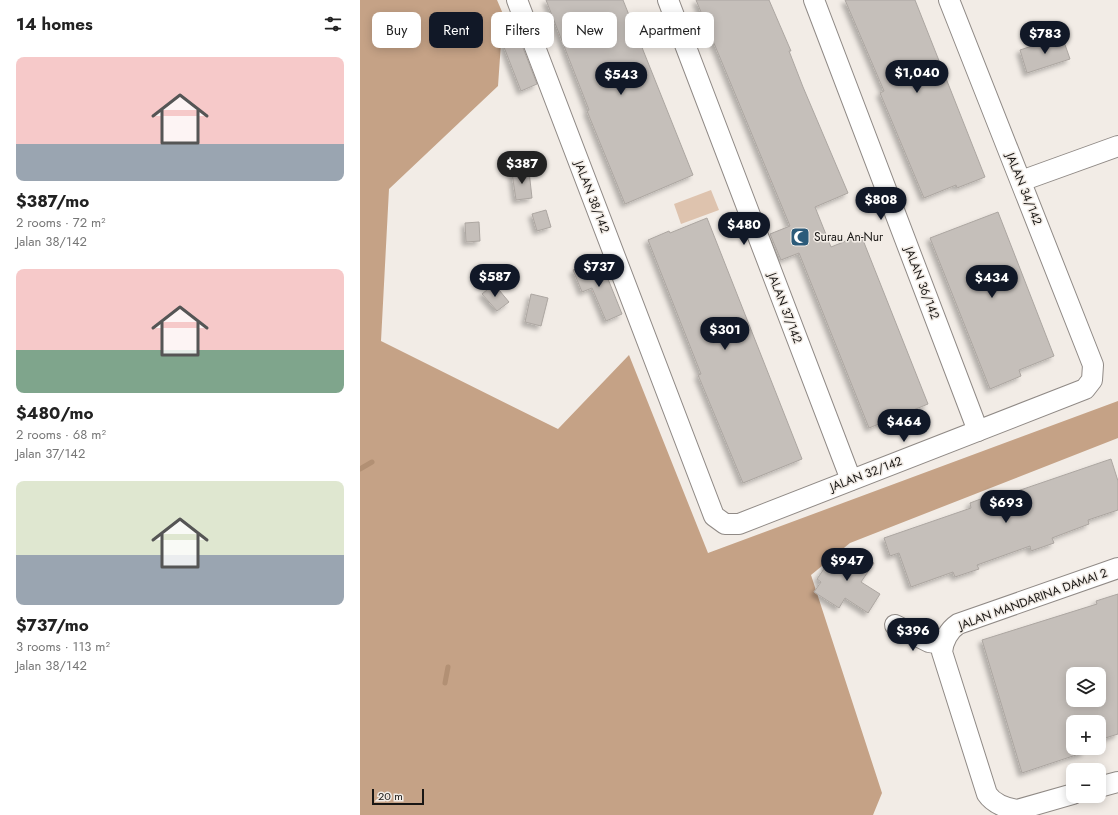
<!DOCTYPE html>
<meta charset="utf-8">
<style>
:root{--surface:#fff;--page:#f2f2f2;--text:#222;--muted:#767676;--accent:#111827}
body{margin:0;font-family:Jost,sans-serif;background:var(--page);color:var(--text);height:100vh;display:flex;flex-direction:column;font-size:15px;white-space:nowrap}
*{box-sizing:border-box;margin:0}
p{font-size:13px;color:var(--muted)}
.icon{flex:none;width:22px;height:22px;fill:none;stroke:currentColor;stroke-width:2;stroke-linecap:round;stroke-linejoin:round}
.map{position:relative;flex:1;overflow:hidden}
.side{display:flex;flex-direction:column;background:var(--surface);width:360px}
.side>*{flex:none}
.top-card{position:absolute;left:12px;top:12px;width:380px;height:36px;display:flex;gap:8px}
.tools{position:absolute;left:706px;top:667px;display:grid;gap:8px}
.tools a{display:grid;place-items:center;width:40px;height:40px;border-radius:8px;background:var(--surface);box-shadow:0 2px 10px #0003;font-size:20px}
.scale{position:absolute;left:12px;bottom:10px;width:52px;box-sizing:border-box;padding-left:4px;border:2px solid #181614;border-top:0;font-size:11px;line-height:14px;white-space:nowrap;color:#181614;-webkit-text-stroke:3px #f2ece6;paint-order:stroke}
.price{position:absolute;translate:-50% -34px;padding:0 9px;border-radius:14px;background:var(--accent);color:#fff;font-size:13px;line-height:26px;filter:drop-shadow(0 1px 2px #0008)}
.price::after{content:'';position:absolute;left:50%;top:24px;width:12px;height:9px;margin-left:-6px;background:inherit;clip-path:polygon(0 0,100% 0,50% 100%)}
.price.active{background:#222;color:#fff}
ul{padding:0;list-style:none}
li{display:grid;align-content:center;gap:8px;height:212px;padding:0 16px}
li span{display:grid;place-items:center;height:124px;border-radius:8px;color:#555}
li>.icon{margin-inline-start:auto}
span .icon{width:72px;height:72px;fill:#fffc;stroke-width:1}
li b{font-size:17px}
h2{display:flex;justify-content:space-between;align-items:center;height:48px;padding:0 16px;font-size:17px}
.chip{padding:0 14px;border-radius:8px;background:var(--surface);box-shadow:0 2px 10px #0003;font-size:14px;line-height:36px}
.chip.active{background:var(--accent);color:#fff}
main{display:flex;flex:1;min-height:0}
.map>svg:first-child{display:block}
.green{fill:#dec3ae}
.forest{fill:#c5a286}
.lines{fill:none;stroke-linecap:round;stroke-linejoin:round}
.stream{stroke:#b29074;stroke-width:5}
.building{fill:#c5bfba;stroke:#aca6a1;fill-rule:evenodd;filter:url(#shadow)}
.street-casing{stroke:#908a86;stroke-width:22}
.street{stroke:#fff;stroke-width:20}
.labels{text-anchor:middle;stroke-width:3;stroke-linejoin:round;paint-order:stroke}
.street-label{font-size:12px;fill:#181614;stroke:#f2ece6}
.poi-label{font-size:12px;fill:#181614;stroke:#f2ece6;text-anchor:start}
</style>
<main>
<section class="side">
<h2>14 homes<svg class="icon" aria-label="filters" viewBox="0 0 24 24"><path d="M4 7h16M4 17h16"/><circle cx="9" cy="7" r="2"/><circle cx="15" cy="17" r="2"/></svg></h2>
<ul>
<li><span style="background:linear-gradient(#f6c9c9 70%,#9aa5b1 0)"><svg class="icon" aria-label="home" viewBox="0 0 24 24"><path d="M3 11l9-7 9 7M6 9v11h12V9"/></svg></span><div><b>$387/mo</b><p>2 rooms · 72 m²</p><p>Jalan 38/142</p></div></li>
<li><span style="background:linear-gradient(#f6c9c9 65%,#7fa58c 0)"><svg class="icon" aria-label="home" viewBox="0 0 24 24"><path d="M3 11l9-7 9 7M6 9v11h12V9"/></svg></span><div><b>$480/mo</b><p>2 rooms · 68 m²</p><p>Jalan 37/142</p></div></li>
<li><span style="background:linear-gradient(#dfe7d0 60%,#9aa5b1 0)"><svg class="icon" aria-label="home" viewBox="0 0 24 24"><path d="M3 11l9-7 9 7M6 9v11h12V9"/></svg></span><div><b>$737/mo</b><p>3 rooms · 113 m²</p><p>Jalan 38/142</p></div></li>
</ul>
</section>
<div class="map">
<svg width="758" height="815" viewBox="0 0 758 815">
<defs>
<filter id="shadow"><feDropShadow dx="-3.5" dy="3.5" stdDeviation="2" flood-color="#0004"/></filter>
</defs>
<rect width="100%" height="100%" fill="#f2ece6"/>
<!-- green -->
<path class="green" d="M351 190 359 210 321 224 314 204Z"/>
<!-- forest -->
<path class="forest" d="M0 0H137L143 14 138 86 29 189 21 341 198 429 269 355 348 553 758 401V438L490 543 451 575 522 793 513 815H0Z"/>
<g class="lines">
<!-- stream -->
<g class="stream">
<path d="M0 469 12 462"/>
<path d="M85 683 88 667"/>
</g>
</g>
<!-- building -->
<g class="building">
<path d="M186 0H263L333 175 265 204 227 111 229 110Z"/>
<path d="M336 0H409L431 51H429L443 87 488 193 455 207 471 247 501 235 568 404 509 428 439 253 421 260 410 234 430 226Z"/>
<path d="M485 0H555L625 177 597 188 596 185 564 198 520 93 524 91Z"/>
<path d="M158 35 177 84 161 91 142 42Z"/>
<path d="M702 36 710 59 667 73 660 50Z"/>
<path d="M169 171 172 198 156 200 152 173Z"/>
<path d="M186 210 191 227 177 231 172 214Z"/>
<path d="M638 212 694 356 659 370 661 376 630 389 570 238Z"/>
<path d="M347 218 442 459 383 483 338 375 341 374 288 240 309 231 310 233Z"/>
<path d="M119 222 120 241 106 242 105 223Z"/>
<path d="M240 259 262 314 246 321 232 288 222 292 213 270Z"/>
<path d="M134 284 149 302 137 311 122 294Z"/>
<path d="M171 294 188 298 181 326 165 322Z"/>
<path d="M751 459 758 481V510L728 520 729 524 692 538 694 543 671 551 670 546 617 565 619 569 595 577 593 572 551 587 539 553 530 556 524 538 611 508 610 503 639 492 640 497Z"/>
<path d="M493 549 514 563 501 582 520 594 508 613 485 598 479 608 454 592 461 582 457 579 474 554 485 561Z"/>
<path d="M758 594V734L739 740V722H713V748H724L725 752 662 773 622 640 737 604 736 601ZM713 674H739V700H713Z"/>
</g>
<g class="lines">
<defs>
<g id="street">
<path d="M157 0 354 516 365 524H379L725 389 732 380 733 365 589 0"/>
<path d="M308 0 491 480"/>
<path d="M454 0 618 431"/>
<path d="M661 181 758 146"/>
<path d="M535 625 569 642 582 644"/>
<path d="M739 787 758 782"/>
<path d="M713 794 657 810C646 808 633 803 627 794L582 652C583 641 589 630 598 624L758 568"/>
</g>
</defs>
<!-- street casing -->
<use href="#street" class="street-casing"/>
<!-- street -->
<use href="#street" class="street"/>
</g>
<!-- icons -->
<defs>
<symbol id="mosque-square" viewBox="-11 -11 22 22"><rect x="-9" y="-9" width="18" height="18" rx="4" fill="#2c5b7a" stroke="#f2ece6"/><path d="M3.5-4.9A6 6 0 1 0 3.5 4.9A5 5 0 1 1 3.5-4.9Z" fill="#fff"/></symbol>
</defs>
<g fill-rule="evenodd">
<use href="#mosque-square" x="429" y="226" width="22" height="22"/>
</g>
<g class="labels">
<!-- street labels -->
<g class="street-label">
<text transform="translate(664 189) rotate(68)" y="4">JALAN 34/142</text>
<text transform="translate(232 197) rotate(69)" y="4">JALAN 38/142</text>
<text transform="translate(562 283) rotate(69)" y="4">JALAN 36/142</text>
<text transform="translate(425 308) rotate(69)" y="4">JALAN 37/142</text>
<text transform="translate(506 474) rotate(-21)" y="4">JALAN 32/142</text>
<text transform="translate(673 599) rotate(-20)" y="4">JALAN MANDARINA DAMAI 2</text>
</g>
<!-- poi labels -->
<g class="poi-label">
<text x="454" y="241">Surau An-Nur</text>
</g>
</g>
</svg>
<div class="tools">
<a><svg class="icon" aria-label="layers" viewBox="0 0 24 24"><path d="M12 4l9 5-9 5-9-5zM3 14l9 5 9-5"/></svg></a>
<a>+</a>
<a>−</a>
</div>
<div class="scale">20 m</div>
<b class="price" style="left:685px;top:55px">$783</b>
<b class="price" style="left:557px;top:94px">$1,040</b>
<b class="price" style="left:261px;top:96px">$543</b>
<b class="price active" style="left:162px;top:185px">$387</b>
<b class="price" style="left:521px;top:221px">$808</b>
<b class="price" style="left:384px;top:246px">$480</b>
<b class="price" style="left:239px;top:288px">$737</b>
<b class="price" style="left:135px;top:298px">$587</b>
<b class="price" style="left:632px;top:299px">$434</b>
<b class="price" style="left:365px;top:351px">$301</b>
<b class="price" style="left:544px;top:443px">$464</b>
<b class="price" style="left:646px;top:524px">$693</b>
<b class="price" style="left:487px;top:582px">$947</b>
<b class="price" style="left:553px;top:652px">$396</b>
<div class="top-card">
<a class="chip">Buy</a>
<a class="chip active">Rent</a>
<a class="chip">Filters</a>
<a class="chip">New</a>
<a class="chip">Apartment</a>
</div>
</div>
</main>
